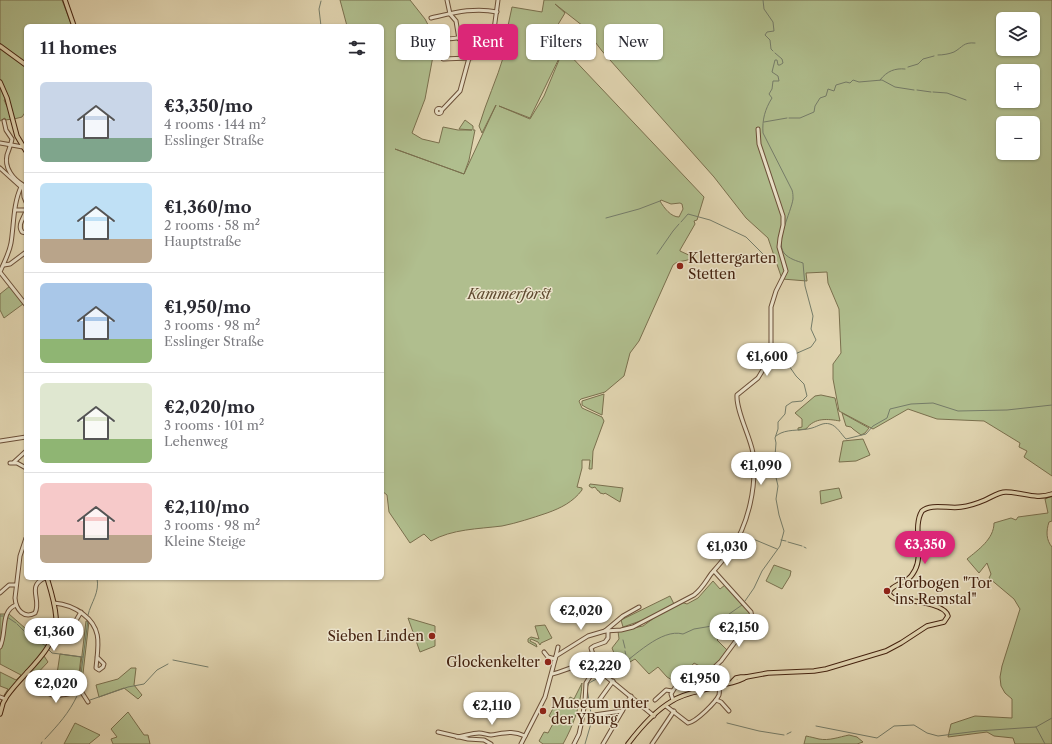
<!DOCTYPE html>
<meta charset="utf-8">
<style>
:root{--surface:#fff;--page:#f2f2f3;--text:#2b2b33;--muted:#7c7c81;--line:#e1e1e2;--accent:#db2777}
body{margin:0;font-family:"Libre Caslon Text",serif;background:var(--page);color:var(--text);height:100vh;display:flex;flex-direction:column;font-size:15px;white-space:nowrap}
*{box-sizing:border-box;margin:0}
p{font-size:13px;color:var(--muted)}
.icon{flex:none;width:22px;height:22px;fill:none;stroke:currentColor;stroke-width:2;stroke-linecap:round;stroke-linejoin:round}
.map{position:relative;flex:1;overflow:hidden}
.side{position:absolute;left:24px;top:24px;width:360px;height:556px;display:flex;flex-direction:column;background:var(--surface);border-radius:6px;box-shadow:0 1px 3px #0004}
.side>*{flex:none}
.guide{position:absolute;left:396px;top:24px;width:380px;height:36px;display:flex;gap:8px}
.buttons{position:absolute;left:996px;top:12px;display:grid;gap:8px}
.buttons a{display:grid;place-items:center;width:44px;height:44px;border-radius:6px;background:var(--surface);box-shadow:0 1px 3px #0004;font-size:20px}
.price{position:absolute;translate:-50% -34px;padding:0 9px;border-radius:14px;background:#fff;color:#222;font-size:13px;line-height:26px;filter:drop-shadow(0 1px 2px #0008)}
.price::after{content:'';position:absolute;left:50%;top:24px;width:12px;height:9px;margin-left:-6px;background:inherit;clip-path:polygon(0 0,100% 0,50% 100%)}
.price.active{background:var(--accent);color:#fff}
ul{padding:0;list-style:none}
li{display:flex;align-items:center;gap:12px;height:100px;padding:0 16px}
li+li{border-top:1px solid var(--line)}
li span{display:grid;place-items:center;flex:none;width:112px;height:80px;border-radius:6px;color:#555}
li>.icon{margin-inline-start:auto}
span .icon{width:48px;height:48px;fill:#fffc;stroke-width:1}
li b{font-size:17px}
h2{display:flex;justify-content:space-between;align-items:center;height:48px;padding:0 16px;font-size:17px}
.chip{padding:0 14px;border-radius:6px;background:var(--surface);box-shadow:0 1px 3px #0004;font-size:14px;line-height:36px}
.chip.active{background:var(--accent);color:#fff}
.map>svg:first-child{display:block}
.green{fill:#b0be8e;stroke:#7a704e;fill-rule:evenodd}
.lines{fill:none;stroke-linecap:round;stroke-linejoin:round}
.stream{stroke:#757d6a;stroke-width:1}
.minor-casing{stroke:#6b4f38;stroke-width:5}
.major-casing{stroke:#44220f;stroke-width:5.5}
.minor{stroke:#ece4cc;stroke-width:3}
.major{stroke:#e1d5b1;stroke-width:3.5}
.poi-dot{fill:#8f2418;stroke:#ece4cc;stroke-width:1.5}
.labels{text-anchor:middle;stroke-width:3;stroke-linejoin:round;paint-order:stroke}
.poi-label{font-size:14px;fill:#44220f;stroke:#ece4cc;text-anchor:start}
.park-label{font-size:14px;font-style:italic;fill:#5f492f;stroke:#ece4cc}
</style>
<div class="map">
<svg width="1052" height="744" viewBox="0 0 1052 744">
<rect width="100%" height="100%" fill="#e1d5b1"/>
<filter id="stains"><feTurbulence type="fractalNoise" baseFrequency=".005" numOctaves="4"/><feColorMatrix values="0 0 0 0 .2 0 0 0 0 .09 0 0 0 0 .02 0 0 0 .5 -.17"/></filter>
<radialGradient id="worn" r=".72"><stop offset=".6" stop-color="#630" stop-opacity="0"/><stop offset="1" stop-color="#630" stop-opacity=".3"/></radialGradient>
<!-- green -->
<g class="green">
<path d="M0 0H62L72 26H26V111L22 117 14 119 7 98 4 100 13 119 5 120V118L0 121Z"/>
<path d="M340 0H410L425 19 436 40 425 99 412 133 422 139 439 143 443 127 458 130H472L459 129 465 120 473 126V130H475L469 160 464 174 395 149 464 174 496 105 482 133 479 126C486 102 497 79 504 55L502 54 512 7 542 12 544 0H1052V476L1024 457 1027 451 1019 447 1020 443 984 421 937 419 908 409 873 429 839 411 833 379V364L841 353 839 309 828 283 827 272 806 273 807 281 782 279 768 238 746 218 714 177 602 51 583 26 555 4 565 13 551 36 566 44 530 118 499 106 530 119 544 96 559 60 565 50 704 197 697 220 694 221 695 224 680 250V251L693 257C685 263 680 259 673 265L639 341 630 353 624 376 605 392 581 399 579 401 582 408 602 417 604 421 593 451 592 469H589L590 460H582V468L577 487 582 488V490C573 502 561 508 547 513 532 518 517 523 502 526 478 529 452 529 431 541L424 534 410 543 389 512 387 495 382 491V26H347ZM1003 19H1033V49H1003ZM1003 71H1033V101H1003ZM1003 123H1033V153H1003ZM661 200 671 204 680 203 682 204 683 209 679 217C671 217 664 208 660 201Z"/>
<path d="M10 286 23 304 4 318 0 310V294Z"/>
<path d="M604 394 602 415 587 408 582 405V401Z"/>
<path d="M821 395 835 398 840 421C828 419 815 417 806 429L798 430V428L802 427V419L795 413 815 396Z"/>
<path d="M842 413 869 428 865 433 861 435 853 429 851 427 846 426Z"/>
<path d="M863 439 870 455 856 461 839 462 843 441Z"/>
<path d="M590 484 623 488 620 502 605 493 604 494 600 493 599 491H598L595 487 592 488 589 486Z"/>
<path d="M839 488 842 498 821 504 820 491Z"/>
<path d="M1052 496V521L1049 522C1046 531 1046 540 1052 547V744H1015L1013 738 994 736 987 732 948 737 951 724 975 716 1012 718V699L1005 693 1001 686 1000 677 1002 666 1020 609 1014 599 989 578 991 574 987 563 979 573 967 559C978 550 994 539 994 523L1011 518 1016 520 1018 517 1048 513 1045 499Z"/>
<path d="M774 565 791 571 790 576 782 589 766 581Z"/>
<path d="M713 581 720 589 725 585C733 593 758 614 750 627 747 631 741 634 737 637L728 629 717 640 727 650 718 662 709 671 694 663 677 683 667 677 658 667 649 674 635 659 620 668 612 648 619 639 618 631 643 626 654 618 681 602 687 604 698 598Z"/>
<path d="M670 596 674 604 646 619 623 627 621 620Z"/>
<path d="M0 614H9L33 635 28 628 40 622 38 636H34L49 642 57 617C58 632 52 644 44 656L48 662 32 679 27 672 5 699 3 697 8 689 0 686V672L16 680 21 675 0 664Z"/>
<path d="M408 618 435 626V646L420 652Z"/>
<path d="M86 621H89L81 691 78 689Z"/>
<path d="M545 625 552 638 541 643 540 645 538 642 531 639 530 641 536 644 537 647 528 642V639L531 637 539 639 535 626Z"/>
<path d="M60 654 81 657 77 690 55 687Z"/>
<path d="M131 668H136L134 685 142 695 138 699 124 688 99 697 96 685 118 679Z"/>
<path d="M582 683C581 705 573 726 563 744H543L539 741 544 732 548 733 555 720 549 716 556 703 564 708 570 697 574 699Z"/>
<path d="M128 712 144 735H148L150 744H113L111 739 117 737 111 729Z"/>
<path d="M75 723 100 735 89 744H64Z"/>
<path d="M849 735 857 737 863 742 857 744H804L806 736C811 737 815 738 819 739 829 741 839 737 849 735Z"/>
</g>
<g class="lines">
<!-- stream -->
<g class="stream">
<path d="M763 0 764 9 773 22 774 31 767 32 765 35 770 40 771 49 773 51"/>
<path d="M321 1 319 9 321 26"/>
<path d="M938 55C943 55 949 54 954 52 963 47 963 42 975 43"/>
<path d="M908 67 918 64 923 59 934 56"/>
<path d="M880 80C887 71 895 68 905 69"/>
<path d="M917 90 931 92"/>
<path d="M933 92 947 93 966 100"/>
<path d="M789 118H800L814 112 815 106 820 98 826 96 828 89 834 91 836 85 846 82 850 83 853 80 859 82 882 80 895 87 914 90"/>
<path d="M764 122 787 118"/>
<path d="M606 218 639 209 660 201"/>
<path d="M681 222 688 214 710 220 746 237 766 257 771 259"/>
<path d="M657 254 673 231 679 224"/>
<path d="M776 436C777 435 779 434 781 433 790 429 802 431 812 428 819 426 823 422 830 424 837 426 841 434 846 439L866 434 873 426 887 418 890 409 911 404 933 403 958 411 1007 410 1052 405"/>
<path d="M741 536H746L777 549"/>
<path d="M781 540 786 541"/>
<path d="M788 542 802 546"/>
<path d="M804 547 806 548"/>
<path d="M745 601 754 588 762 571 780 546 784 531 779 515 776 499 778 486 774 469 776 443 775 438 778 429V422L785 414 786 406 792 402 802 401 807 396 804 384 796 376 787 363 795 354 811 347 816 340 811 329 813 316 805 286 803 263C797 261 789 259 784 253 775 241 791 213 793 199 793 196 793 193 792 190L763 133C762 120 765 109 772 98L769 94 772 89 773 81H779L778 76 772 72 775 60H777L778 65H780L783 63 782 59 775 53"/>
<path d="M88 615C91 602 100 593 97 578"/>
<path d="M0 616H3"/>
<path d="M7 617 16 623"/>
<path d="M17 624 29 636 46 646"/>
<path d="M623 640 625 648"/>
<path d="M49 650 52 653 83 657"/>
<path d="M625 651 627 660"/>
<path d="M173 660 208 667"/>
<path d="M605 674C608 672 613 671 616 669 634 657 661 628 683 634L694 629 712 626 742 605"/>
<path d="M79 689 88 620"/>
<path d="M90 700 128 687 144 684 157 670 168 664"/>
<path d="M727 723 759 731 784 735"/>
<path d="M816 726 877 738 894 726 914 725 927 733 938 736 978 731 1036 727 1052 718"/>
<path d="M1036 727 1045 744"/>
<path d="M787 734 791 732"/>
<path d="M45 739C58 725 69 713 77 696"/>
<path d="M41 744 42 742"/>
<path d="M585 744 592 720 587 688 589 683 602 676"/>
</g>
<defs>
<g id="minor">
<path d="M447 0 450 14 456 21 459 39"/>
<path d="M431 18C453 13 474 7 497 12"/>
<path d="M436 40C455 39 474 35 493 35"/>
<path d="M491 52 498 0"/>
<path d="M491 52 502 53"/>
<path d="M443 59 469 58"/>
<circle cx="439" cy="111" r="2.5"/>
<path d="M441 111 460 91 469 58 485 56 491 52"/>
<path d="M4 121 6 130 12 139C11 145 9 149 7 155 4 168 13 179 23 185L24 197 26 202"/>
<path d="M0 143 23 147"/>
<path d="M0 168 21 187"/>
<path d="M21 187C13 204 14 225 11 243 9 254 4 262 0 272L26 305"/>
<path d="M15 210H26"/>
<path d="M26 211C24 218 17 225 22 232L26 233"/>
<path d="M4 265 10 264 26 252"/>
<path d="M0 441 26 437"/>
<path d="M14 462 26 451"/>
<path d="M10 463H17L26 468"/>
<path d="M26 538 20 556 15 598C16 610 24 619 35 613 42 600 26 586 45 578"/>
<path d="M0 593 9 585H16"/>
<path d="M54 603C66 604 74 607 83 614 103 629 98 646 96 668L99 670 103 667 104 664 97 657"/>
<path d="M605 631 623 616 639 607"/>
<path d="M64 636 68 634 81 612"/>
<path d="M0 647C7 633 0 611 16 605"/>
<path d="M544 652 548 657 555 659"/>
<path d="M556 656 558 647"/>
<path d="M591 664 594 658 591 648 594 646 605 642 608 638V631"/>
<path d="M27 672C50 698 47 699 81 691L88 702"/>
<path d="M552 674C564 672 580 662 591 664L654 716"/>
<path d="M696 692 697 688 706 675 721 661 738 638 751 629 753 623 751 612 714 571"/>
<path d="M0 697 5 699"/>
<path d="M600 699 613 681"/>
<path d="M655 700 666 690 672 691"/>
<path d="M673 700 671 694 676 686"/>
<path d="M716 700 721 702 729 711"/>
<path d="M666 706 688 723C696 722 716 702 719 695 720 692 719 688 719 685"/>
<path d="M594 715 622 711"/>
<path d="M438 732 468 739 484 740 491 744"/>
<path d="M457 737C465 736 472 733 479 733 483 733 488 735 491 735 505 733 512 730 525 736"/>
<path d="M521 744 545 697 556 656 588 636 605 631 621 630 633 627 694 595C702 589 706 581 711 574 718 566 725 558 731 550 749 523 757 485 753 453 750 436 736 411 737 395L758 378 767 363 771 349V307L776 291 786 271 779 247 780 238 783 225V216L759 144 758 129"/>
<path d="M574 744 579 734 581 725 585 702 586 683 596 667"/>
<path d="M603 744 631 696"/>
<path d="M652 744 674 711"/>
</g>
<g id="major">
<path d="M65 0 74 26"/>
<path d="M0 46 26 65"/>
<path d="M0 82 7 98 17 136 26 151"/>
<path d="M733 681 736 678 741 677H746L768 673 814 671 826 669 886 651 901 643 927 626 944 622 948 616C945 603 908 600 896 599 878 591 902 583 907 580 911 577 913 574 915 570 924 553 912 527 922 511 931 503 949 509 961 507 970 506 978 503 985 500 992 497 998 492 1006 492 1022 492 1036 500 1052 494"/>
<path d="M0 714 3 703 7 696C24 671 58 650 56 617 55 603 51 591 47 578"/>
<path d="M628 744C640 728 655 711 672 701 684 693 701 691 714 687 723 684 739 683 746 677"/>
</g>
</defs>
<!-- minor casing -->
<use href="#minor" class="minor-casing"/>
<!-- major casing -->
<use href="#major" class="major-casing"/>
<!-- minor -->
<use href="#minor" class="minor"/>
<!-- major -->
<use href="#major" class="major"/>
</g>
<!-- markers -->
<g class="poi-dot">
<circle cx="680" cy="266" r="4"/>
<circle cx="887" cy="591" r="4"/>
<circle cx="432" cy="636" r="4"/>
<circle cx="548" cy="662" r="4"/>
<circle cx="543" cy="711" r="4"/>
</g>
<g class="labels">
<!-- poi labels -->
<g class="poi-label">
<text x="688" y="263">Klettergarten<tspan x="688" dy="16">Stetten</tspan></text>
<text x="895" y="588">Torbogen "Tor<tspan x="895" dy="16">ins Remstal"</tspan></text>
<text x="424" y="641" text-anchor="end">Sieben Linden</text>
<text x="540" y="667" text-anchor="end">Glockenkelter</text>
<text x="551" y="708">Museum unter<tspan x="551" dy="16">der YBurg</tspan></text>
</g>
<!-- park labels -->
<g class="park-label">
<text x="509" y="299">Kammerforst</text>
</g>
</g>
<rect width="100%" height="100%" filter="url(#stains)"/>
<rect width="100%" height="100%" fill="url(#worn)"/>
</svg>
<div class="buttons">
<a><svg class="icon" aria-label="layers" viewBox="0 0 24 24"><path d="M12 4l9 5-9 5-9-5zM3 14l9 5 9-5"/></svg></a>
<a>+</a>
<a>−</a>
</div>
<b class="price" style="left:767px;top:377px">€1,600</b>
<b class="price" style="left:761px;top:486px">€1,090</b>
<b class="price active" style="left:925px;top:565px">€3,350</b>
<b class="price" style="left:727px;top:567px">€1,030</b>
<b class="price" style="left:581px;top:631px">€2,020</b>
<b class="price" style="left:739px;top:648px">€2,150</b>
<b class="price" style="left:54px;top:652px">€1,360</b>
<b class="price" style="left:600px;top:686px">€2,220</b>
<b class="price" style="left:700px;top:699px">€1,950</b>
<b class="price" style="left:56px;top:704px">€2,020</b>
<b class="price" style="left:492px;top:726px">€2,110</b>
<div class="guide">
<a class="chip">Buy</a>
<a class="chip active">Rent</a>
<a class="chip">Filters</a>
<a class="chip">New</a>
</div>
<section class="side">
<h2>11 homes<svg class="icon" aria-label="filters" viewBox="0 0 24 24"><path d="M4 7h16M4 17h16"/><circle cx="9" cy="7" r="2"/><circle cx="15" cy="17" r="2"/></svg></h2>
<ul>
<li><span style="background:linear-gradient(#c9d6e8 70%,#7fa58c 0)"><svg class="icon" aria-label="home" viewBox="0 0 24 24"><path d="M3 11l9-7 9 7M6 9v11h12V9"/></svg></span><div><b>€3,350/mo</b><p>4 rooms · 144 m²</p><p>Esslinger Straße</p></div></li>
<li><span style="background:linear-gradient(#bfe0f5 70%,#b9a48a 0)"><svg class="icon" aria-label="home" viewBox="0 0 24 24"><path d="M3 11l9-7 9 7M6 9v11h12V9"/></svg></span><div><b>€1,360/mo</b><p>2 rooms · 58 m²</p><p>Hauptstraße</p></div></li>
<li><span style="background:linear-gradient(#a9c7e8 70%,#8fb573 0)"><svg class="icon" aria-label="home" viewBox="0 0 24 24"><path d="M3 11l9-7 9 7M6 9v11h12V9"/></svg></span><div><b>€1,950/mo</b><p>3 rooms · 98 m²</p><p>Esslinger Straße</p></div></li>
<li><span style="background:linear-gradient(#dfe7d0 70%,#8fb573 0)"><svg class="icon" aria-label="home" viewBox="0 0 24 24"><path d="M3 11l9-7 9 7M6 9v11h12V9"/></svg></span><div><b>€2,020/mo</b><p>3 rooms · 101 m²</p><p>Lehenweg</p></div></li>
<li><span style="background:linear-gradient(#f6c9c9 65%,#b9a48a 0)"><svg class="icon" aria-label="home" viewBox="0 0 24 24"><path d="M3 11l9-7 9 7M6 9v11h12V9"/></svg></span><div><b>€2,110/mo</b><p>3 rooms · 98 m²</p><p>Kleine Steige</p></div></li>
</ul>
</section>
</div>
